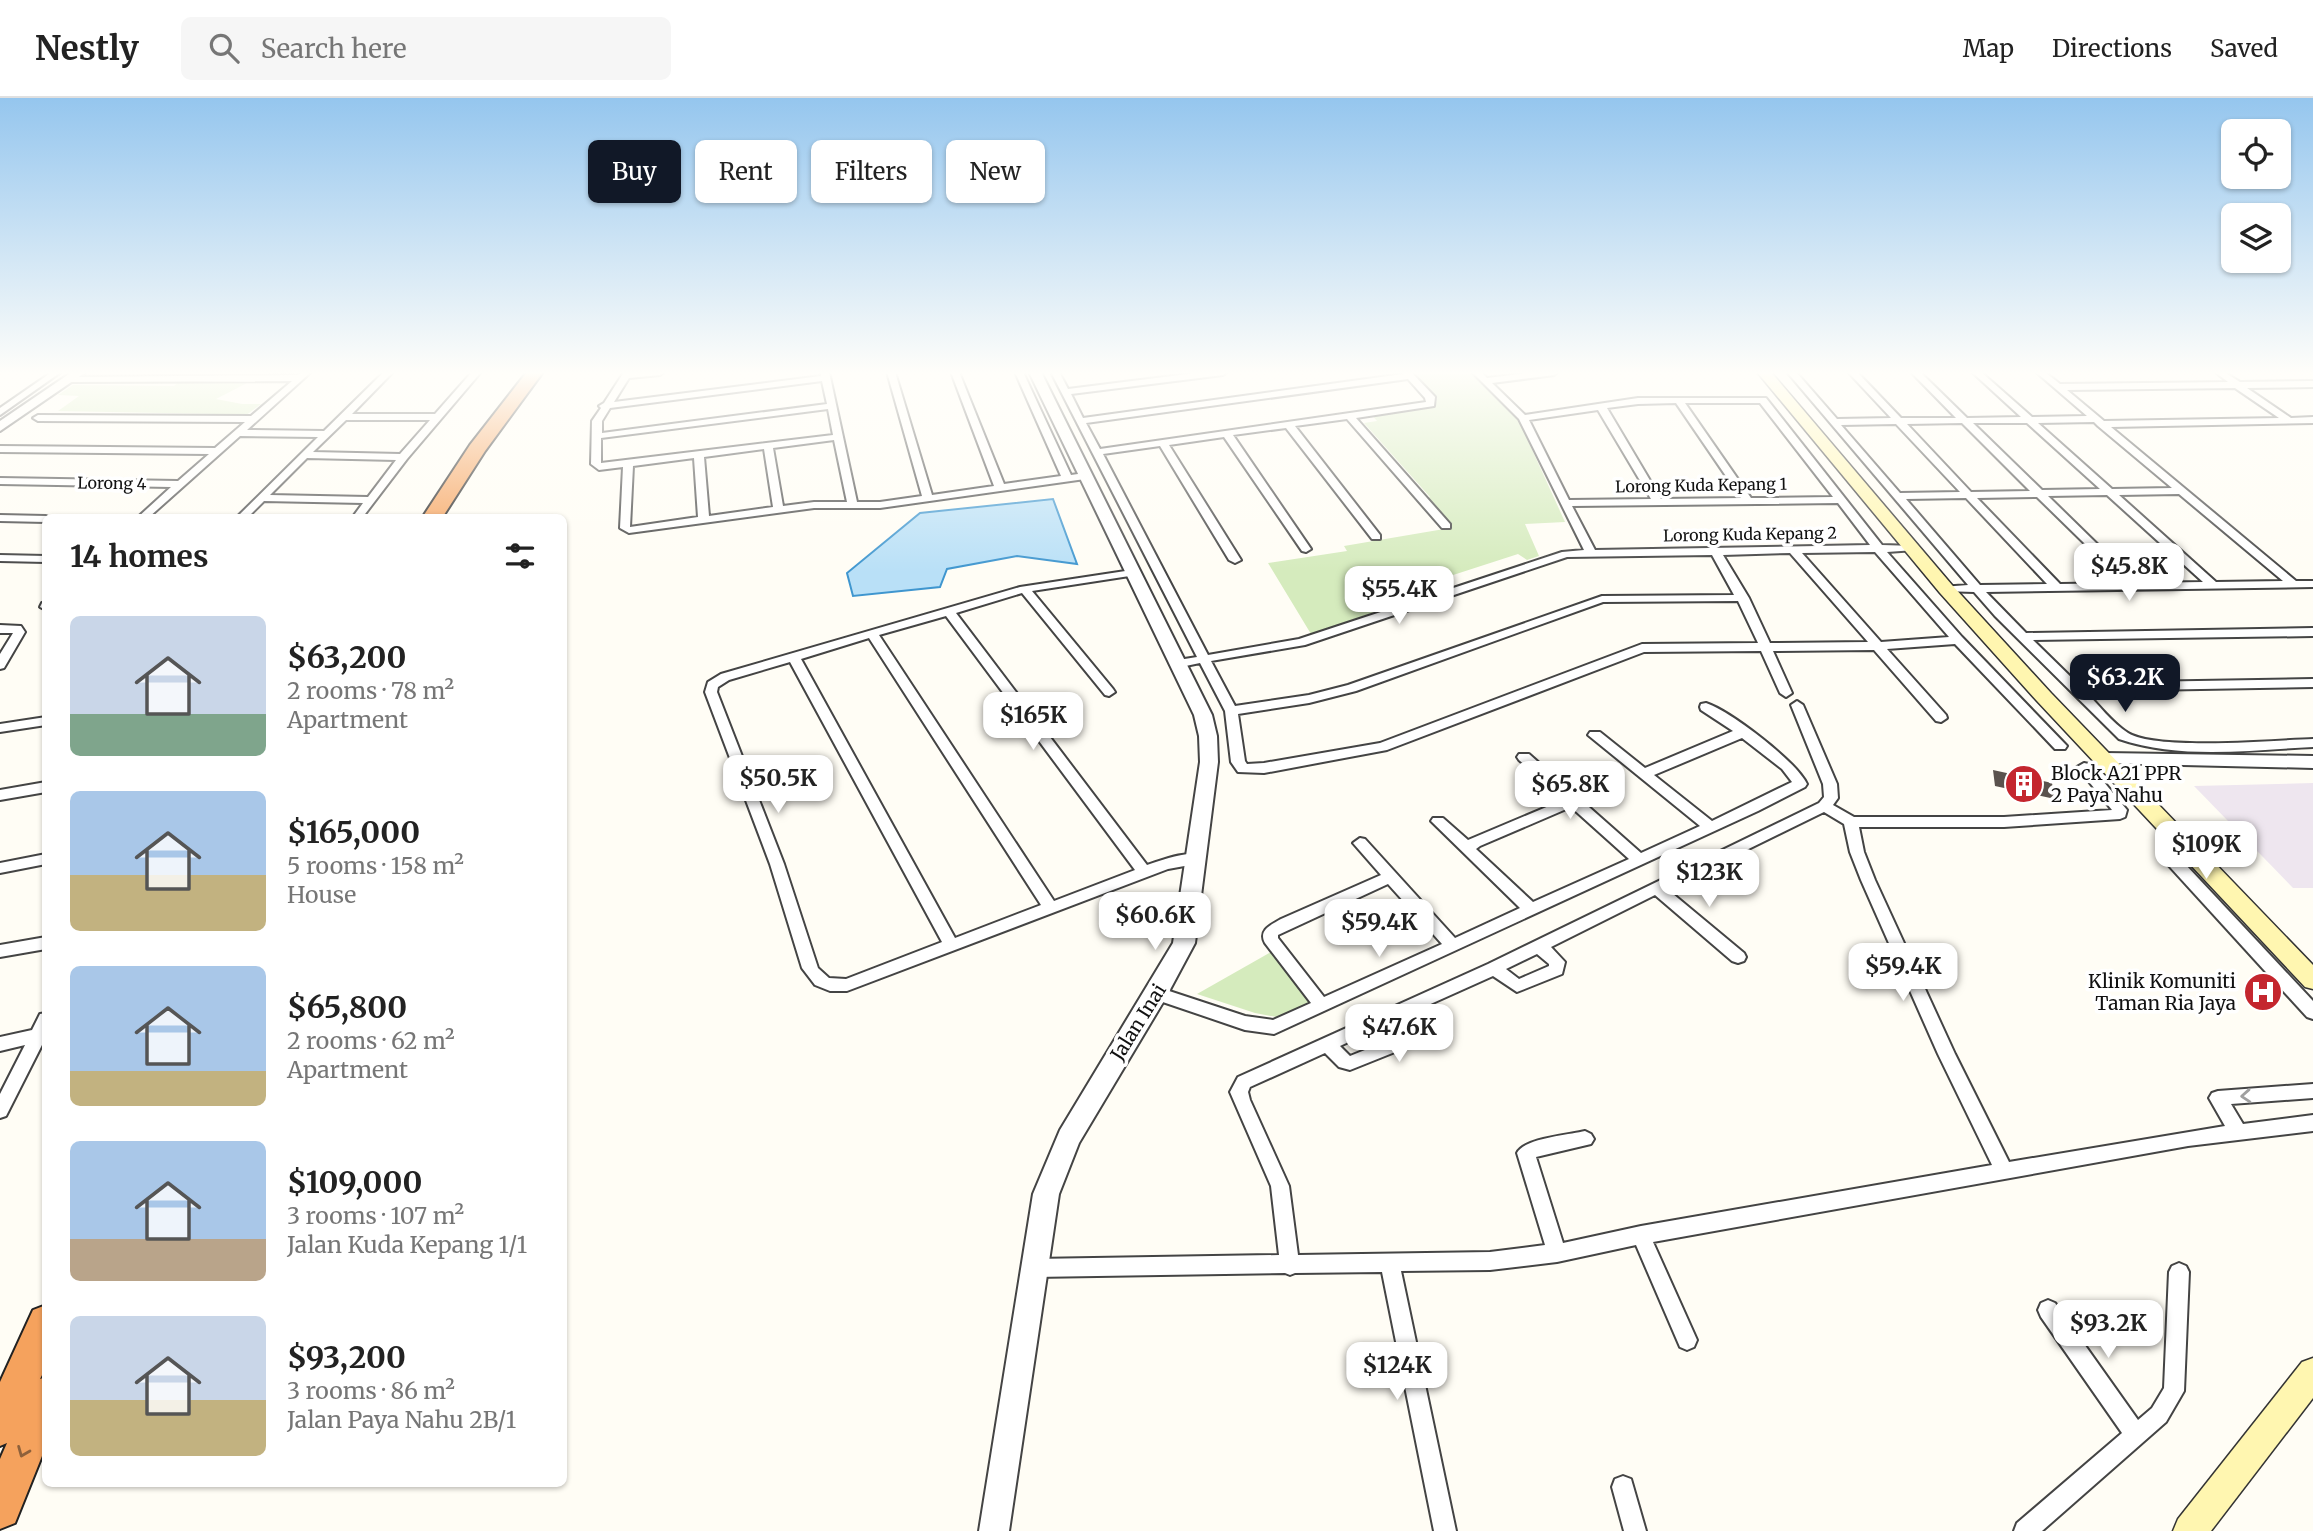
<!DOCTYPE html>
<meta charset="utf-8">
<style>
:root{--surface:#fff;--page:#f6f6f6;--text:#222;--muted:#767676;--line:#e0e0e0;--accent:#111827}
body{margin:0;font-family:Merriweather,serif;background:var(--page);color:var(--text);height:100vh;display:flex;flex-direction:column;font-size:26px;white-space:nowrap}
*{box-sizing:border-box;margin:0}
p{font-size:23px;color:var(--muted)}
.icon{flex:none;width:38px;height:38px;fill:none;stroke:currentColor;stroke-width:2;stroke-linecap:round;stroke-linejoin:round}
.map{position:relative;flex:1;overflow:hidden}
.panel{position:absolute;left:42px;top:416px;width:525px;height:973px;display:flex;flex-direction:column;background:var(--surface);border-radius:10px;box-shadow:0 2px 5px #0004}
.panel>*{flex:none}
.guide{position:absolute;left:588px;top:42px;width:665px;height:63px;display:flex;gap:14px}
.controls{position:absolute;left:2221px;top:21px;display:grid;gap:14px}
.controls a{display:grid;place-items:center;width:70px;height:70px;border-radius:10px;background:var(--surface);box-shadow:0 2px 5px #0004;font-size:35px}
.price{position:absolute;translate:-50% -60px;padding:0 16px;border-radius:14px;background:#fff;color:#222;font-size:23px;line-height:46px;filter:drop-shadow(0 2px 4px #0008)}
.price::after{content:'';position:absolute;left:50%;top:42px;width:21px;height:16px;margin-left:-10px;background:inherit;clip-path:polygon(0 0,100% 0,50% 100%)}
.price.active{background:var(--accent);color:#fff}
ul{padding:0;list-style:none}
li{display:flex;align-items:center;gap:21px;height:175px;padding:0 28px}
li span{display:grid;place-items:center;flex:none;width:196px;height:140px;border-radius:10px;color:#555}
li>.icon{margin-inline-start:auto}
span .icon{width:84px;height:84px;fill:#fffc;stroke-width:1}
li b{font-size:30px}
h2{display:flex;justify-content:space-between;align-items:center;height:84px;padding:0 28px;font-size:30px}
.chip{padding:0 24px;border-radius:10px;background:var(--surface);box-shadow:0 2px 5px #0004;font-size:24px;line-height:63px}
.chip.active{background:var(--accent);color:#fff}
header{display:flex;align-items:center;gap:42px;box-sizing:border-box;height:98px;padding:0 35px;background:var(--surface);border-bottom:2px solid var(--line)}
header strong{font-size:33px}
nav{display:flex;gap:38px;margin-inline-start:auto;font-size:24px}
.search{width:490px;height:63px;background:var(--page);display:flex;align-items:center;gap:18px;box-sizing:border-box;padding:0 24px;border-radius:10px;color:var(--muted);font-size:26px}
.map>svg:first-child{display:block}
.industrial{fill:#eee6ef}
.green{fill:#d5ebbd}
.water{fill:#b9e0f7;stroke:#3f96cf;stroke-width:2}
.building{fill:#5a524d}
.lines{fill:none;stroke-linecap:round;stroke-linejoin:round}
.minor-casing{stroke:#444;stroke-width:4}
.tertiary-casing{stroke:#444;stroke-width:4}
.secondary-casing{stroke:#333;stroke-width:3}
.motorway-casing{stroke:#222;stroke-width:4}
.minor{fill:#fff;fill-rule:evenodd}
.tertiary{fill:#fff;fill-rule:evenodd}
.secondary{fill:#fff6b0;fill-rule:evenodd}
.motorway{fill:#f5a25d;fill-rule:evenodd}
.oneway{stroke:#a0a0a0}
.oneway2{stroke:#8e613b}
.labels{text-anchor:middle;stroke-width:7;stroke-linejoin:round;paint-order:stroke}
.far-street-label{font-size:16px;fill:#111;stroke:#fff}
.poi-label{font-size:19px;fill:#111;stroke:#fff;text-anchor:start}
.street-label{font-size:19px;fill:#111;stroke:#fff}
</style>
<header>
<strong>Nestly</strong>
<div class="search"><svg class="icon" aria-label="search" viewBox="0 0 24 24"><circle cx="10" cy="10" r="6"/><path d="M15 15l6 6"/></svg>Search here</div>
<nav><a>Map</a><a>Directions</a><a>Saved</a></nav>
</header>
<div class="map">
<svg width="2313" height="1433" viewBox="0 0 2313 1433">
<rect width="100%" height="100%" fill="#fffdf5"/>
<!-- industrial -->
<path class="industrial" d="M2313 685V790H2293L2194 688Z"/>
<!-- green -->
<g class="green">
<path d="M1410 274H1469L1519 323 1565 424 1525 426 1539 458 1527 462 1518 456 1382 500 1392 508 1311 536 1268 465 1347 453 1344 448 1450 430 1426 401 1430 399 1364 325 1377 323 1372 317 1432 309 1437 303Z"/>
<path d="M179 284 247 285 216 301 242 306H261L245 318 214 319 216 316 58 313 79 298 58 297 73 287 174 288Z"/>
<path d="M1271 854 1311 902 1308 909 1282 920 1255 915 1197 896Z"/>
</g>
<!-- water -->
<path class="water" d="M1053 401 1077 466 1017 458 947 471 940 489 853 498 847 475 920 415Z"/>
<!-- building -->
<path class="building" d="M1993 672 2052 685 2055 701 1995 688Z"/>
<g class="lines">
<defs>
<g id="minor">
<path d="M52 274H61L0 317V310Z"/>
<path d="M302 274H311L247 332 324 333 384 274H393L352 316H435L472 274H481L407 361 362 420H352L363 405 264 403 247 420H236L318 339 240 338 148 420H137L171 389 0 386V380L178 383 209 356 0 354V348L215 350 245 324 38 323 33 320 38 317 251 318 292 283 69 284 66 283V279L298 277ZM346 322H430L400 356 313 354ZM307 360 396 362 368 399 270 397Z"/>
<path d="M624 274H664L660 277 629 280 614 304 821 278V274H829L857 404H880L922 398 887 274H895L932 397 994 388 951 274H959L1004 386 1061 378 1015 274H1023L1071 377 1085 375 1090 378 1085 381 880 410H814L629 435 620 430 623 369 599 372 591 366 592 323 601 310 599 308 604 305ZM822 283 827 306 602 335V323L610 310ZM828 311 833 337 601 365V340ZM834 342 847 404H814L783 408 773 350ZM764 351 773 409 709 418 704 359ZM694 360 698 419 630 429 633 368Z"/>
<path d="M1051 274H1059L1068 291 1204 274H1227L1223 277 1071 296 1083 320 1403 276 1402 274H1411L1435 299 1434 308 1356 320 1450 426V430H1442L1347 321 1295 328 1380 437V441H1372L1286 330 1233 337 1311 451 1306 454 1302 453 1224 339 1169 347 1241 462 1235 465 1229 462 1160 348 1103 356 1208 557 1299 541 1562 454 1584 452 1519 321 1472 274H1481L1487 280 1536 274H1558L1554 277 1492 285 1525 317 1638 300H1766L1882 447 1915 448V452L1887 454 1962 539 2067 648 2065 651H2055L1955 546 1887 551 1946 617 1947 620 1941 624 1936 623 1874 552 1773 553 1792 595 1786 599 1780 595 1761 553 1644 554 1387 652 1264 675 1238 674 1231 664 1225 613 1200 565 1176 570 1170 566 1172 563 1197 559ZM1408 281 1425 300 1426 304 1100 351 1086 325ZM1676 305 1741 400 1661 401 1607 310 1638 306ZM1685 305H1760L1833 399 1751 400ZM1598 312 1651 401 1569 402 1529 322ZM1838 405 1870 447 1595 452 1572 408ZM1875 454 1949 539 1881 544 1802 455ZM1790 455 1868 544 1770 545 1749 500 1723 457ZM1712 457 1734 497 1602 498 1348 587 1309 597 1235 608 1211 563 1305 547 1567 459ZM1738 503 1758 545 1642 546 1380 645 1264 665 1247 666 1245 663 1238 616 1309 605 1356 593 1603 504Z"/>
<path d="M1787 274H1796L1837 321 1891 320 1848 274H1857L1901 320H1956L1911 274H1920L1967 320 2021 319 1972 274H1981L2032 319 2087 318 2036 274H2045L2060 286 2228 284 2215 274H2224L2240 284 2313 283V289L2247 290 2291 320 2313 319V325L2111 329 2296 483H2313V489L1986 494 2026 535 2313 530V538L2033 542 2077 585 2313 581V589L2085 593C2098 606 2112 625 2128 635 2158 653 2275 642 2313 641V649C2249 652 2181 662 2119 641L1995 518 1974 494 1942 493V489L1968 487ZM2235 290 2279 320 2104 323 2067 292ZM2094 324 2098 328 2172 390 2112 391 2038 325ZM1962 325 2030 393 1971 394 1907 326ZM1973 325H2027L2100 391 2042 392ZM1896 326 1960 394 1900 395 1841 327ZM2179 396 2283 483 2216 484 2119 397ZM2107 397 2203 484 2137 485 2048 398ZM2037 399 2125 485 2060 486 1977 400ZM1966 400 2047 486 1980 487 1906 401Z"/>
<path d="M0 417 46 418 51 420H46V424L0 423Z"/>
<path d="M0 457 46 458V464L0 463Z"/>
<path d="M1132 472 1136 473V477L1032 493 1113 591 1115 594 1109 598 1105 597 1022 495 956 515 1147 767C1163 762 1184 753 1201 757L1203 761 1201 765 1168 771 847 893H830L815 887 802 870 770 766 705 594 708 584 721 576 1020 489ZM946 518 1135 772 1054 803 879 537ZM869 540 1041 807 955 840 801 561ZM790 564 942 844 846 881 829 880 818 870 784 766 717 594 718 589 729 582Z"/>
<path d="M46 504V512L40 509 42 505Z"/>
<path d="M0 527 21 528 25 534 4 570 0 571V556L13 535H0Z"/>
<path d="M1797 603 1803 607 1837 686 1838 700 1833 707 1854 719H2004L2112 712 2077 669 2084 665 2089 666 2127 712 2125 719 2120 721 2004 729H1859L1864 754 1875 782 1955 956 2009 1064 2225 1028 2209 1000 2212 995 2218 993 2313 986V1000L2231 1006 2243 1026 2313 1017V1033L2188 1048 1653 1144 1697 1242 1694 1249 1687 1252 1680 1249 1636 1147 1557 1164 1490 1172 1401 1173 1456 1433H1434L1382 1174 1295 1175 1290 1177 1285 1175 1034 1179 1027 1176 1024 1170 1027 1164 1034 1161 1279 1157 1271 1088 1230 994 1238 979 1488 866 1819 705 1824 699 1823 686 1791 607ZM1824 714 1844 726 1850 754 1861 782 1938 956 1992 1067 1641 1128 1563 1145 1536 1059 1591 1046 1594 1041 1591 1036 1585 1033C1569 1037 1524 1040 1517 1055L1545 1147 1490 1154 1298 1157 1289 1088 1250 1002 1248 994 1250 989 1325 955 1339 969 1350 972 1425 942 1430 933 1415 913 1493 878 1517 894 1562 876 1565 864 1551 849 1655 797 1732 863 1738 865 1744 863 1746 859 1744 855 1667 791ZM1537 856 1549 866V868L1519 881 1506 871ZM1402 919 1412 933 1350 958 1340 948Z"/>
<path d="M1706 605C1730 613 1796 663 1807 686L1805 689 1758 713 1274 936 1245 932 1151 900 1149 895 1151 890 1157 889 1245 918 1273 922 1311 905 1265 845C1258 832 1271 827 1281 821L1381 777 1353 745 1360 740 1365 741 1455 840 1520 810 1431 723 1433 720H1443L1468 742 1563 702 1519 662 1517 659 1519 656H1529L1641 755 1700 728 1588 637 1590 634H1600L1645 670 1733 633 1701 612 1700 609 1701 606ZM1742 640 1782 671 1792 684 1712 723 1654 677ZM1571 709 1629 761 1533 804 1476 751 1480 748ZM1388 786 1442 846 1324 899 1278 840V837Z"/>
<path d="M46 619V627L0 634V626Z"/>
<path d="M46 684V694L0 702V692Z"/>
<path d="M2165 749 2170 750 2313 903V921L2307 919 2160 758 2158 754 2160 750Z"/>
<path d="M46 756V766L0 775V765Z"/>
<path d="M46 839V851L0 859V847Z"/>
<path d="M46 915V939L6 1018 0 1020V996L25 947 0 953V939L32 932 40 916Z"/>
<path d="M2179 1165 2186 1168 2189 1174 2184 1293 2166 1324 2042 1433H2014L2017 1425 2122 1335 2041 1219 2038 1212 2041 1205 2048 1202 2055 1205 2138 1322 2152 1310 2164 1290 2169 1174 2172 1168Z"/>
<path d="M1623 1378 1631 1381 1646 1433H1624L1612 1389 1615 1381Z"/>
</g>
<g id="tertiary">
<path d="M72 274H86L0 333V323Z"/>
<path d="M1029 274H1041L1212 617 1217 638 1218 664 1195 845 1165 901 1079 1045 1059 1096 1009 1433H979L1033 1096 1060 1032 1173 845 1200 664 1199 638 1194 617Z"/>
<path d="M2105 655 2313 658V670L2099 665 2096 661 2099 657Z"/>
</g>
<g id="secondary">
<path d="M1757 274H1771L1952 487 2051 595 2313 867V891L2305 889 2037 603 1940 495Z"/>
<path d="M2313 1260V1300L2211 1433H2173L2178 1421 2302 1264Z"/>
</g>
<g id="motorway">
<path d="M527 274H543L485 353 442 420H422L470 347Z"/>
<path d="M46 1207V1269L40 1281 46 1279V1348L15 1425 0 1431V1361L7 1345 0 1348V1284L33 1212Z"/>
</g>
</defs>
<!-- minor casing -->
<use href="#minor" class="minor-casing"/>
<!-- tertiary casing -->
<use href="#tertiary" class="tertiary-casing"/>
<!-- secondary casing -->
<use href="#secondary" class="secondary-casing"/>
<!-- motorway casing -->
<use href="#motorway" class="motorway-casing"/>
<!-- minor -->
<use href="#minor" class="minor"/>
<!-- tertiary -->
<use href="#tertiary" class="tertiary"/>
<!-- secondary -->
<use href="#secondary" class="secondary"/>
<!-- motorway -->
<use href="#motorway" class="motorway"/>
</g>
<!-- one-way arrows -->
<defs><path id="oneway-chevron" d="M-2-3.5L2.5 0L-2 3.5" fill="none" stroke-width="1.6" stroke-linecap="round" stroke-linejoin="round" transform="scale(1.75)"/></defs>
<use class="oneway" href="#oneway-chevron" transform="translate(2246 998) rotate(176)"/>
<use class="oneway2" href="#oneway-chevron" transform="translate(23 1354) rotate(112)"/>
<!-- sky -->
<linearGradient id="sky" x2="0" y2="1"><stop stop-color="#95c6ee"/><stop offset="0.58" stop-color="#fffefa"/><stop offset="1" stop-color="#fffefa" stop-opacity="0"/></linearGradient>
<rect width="2313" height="474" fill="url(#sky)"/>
<!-- icons -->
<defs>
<symbol id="building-disc" viewBox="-11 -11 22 22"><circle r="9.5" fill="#c4262e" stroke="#fff"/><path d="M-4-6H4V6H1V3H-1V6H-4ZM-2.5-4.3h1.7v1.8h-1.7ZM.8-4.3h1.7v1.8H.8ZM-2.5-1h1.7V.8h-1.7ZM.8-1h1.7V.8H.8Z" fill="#fff"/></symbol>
<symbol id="hospital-disc" viewBox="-11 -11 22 22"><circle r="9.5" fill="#c4262e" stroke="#fff"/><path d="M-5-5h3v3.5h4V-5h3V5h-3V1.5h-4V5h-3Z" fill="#fff"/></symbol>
</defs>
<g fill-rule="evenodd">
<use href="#building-disc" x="2002" y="664" width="44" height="44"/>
<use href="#hospital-disc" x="2241" y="872" width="44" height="44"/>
</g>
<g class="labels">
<!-- far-street labels -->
<g class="far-street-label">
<text transform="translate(112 385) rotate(1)" y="6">Lorong 4</text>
<text transform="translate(1701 387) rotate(-1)" y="6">Lorong Kuda Kepang 1</text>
<text transform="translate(1750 436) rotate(-1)" y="6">Lorong Kuda Kepang 2</text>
</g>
<!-- poi labels -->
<g class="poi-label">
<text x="2051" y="682">Block A21 PPR<tspan x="2051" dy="22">2 Paya Nahu</tspan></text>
<text x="2236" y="890" text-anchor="end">Klinik Komuniti<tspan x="2236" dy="22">Taman Ria Jaya</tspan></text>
</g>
<!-- street labels -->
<g class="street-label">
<text transform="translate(1138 924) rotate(-58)" y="7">Jalan Inai</text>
</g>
</g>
</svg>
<div class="controls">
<a><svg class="icon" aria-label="locate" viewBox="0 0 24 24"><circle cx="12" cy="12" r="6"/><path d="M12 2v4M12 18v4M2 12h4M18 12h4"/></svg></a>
<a><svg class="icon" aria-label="layers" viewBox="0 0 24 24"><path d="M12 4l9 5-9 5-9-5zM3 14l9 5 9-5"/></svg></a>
</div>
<b class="price" style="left:2129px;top:505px">$45.8K</b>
<b class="price" style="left:1399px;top:528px">$55.4K</b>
<b class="price active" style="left:2125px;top:616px">$63.2K</b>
<b class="price" style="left:1033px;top:654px">$165K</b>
<b class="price" style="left:778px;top:717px">$50.5K</b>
<b class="price" style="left:1570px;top:723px">$65.8K</b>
<b class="price" style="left:2206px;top:783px">$109K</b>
<b class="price" style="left:1709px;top:811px">$123K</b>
<b class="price" style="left:1155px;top:854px">$60.6K</b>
<b class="price" style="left:1379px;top:861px">$59.4K</b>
<b class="price" style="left:1903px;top:905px">$59.4K</b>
<b class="price" style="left:1399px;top:966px">$47.6K</b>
<b class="price" style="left:2108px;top:1262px">$93.2K</b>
<b class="price" style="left:1397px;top:1304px">$124K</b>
<div class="guide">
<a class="chip active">Buy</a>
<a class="chip">Rent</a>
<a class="chip">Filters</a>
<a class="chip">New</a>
</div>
<section class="panel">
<h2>14 homes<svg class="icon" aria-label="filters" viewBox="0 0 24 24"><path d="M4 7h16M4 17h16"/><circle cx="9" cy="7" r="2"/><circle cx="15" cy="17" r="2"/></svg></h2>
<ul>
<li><span style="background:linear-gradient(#c9d6e8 70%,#7fa58c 0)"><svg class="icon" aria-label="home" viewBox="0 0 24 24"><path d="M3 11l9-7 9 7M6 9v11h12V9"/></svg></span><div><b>$63,200</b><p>2 rooms · 78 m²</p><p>Apartment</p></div></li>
<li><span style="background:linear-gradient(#a9c7e8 60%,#c2b280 0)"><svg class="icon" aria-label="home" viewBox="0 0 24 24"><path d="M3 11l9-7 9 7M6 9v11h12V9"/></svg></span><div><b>$165,000</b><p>5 rooms · 158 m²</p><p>House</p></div></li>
<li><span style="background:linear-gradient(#a9c7e8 75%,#c2b280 0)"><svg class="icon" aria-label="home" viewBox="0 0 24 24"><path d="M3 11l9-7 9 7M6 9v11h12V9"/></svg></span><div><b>$65,800</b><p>2 rooms · 62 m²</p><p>Apartment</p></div></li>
<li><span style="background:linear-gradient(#a9c7e8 70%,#b9a48a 0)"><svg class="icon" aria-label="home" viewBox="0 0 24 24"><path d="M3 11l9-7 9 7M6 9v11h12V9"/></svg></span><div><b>$109,000</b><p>3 rooms · 107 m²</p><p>Jalan Kuda Kepang 1/1</p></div></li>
<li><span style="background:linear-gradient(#c9d6e8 60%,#c2b280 0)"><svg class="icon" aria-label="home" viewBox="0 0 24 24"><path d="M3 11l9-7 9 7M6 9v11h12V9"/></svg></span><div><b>$93,200</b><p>3 rooms · 86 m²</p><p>Jalan Paya Nahu 2B/1</p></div></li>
</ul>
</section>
</div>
